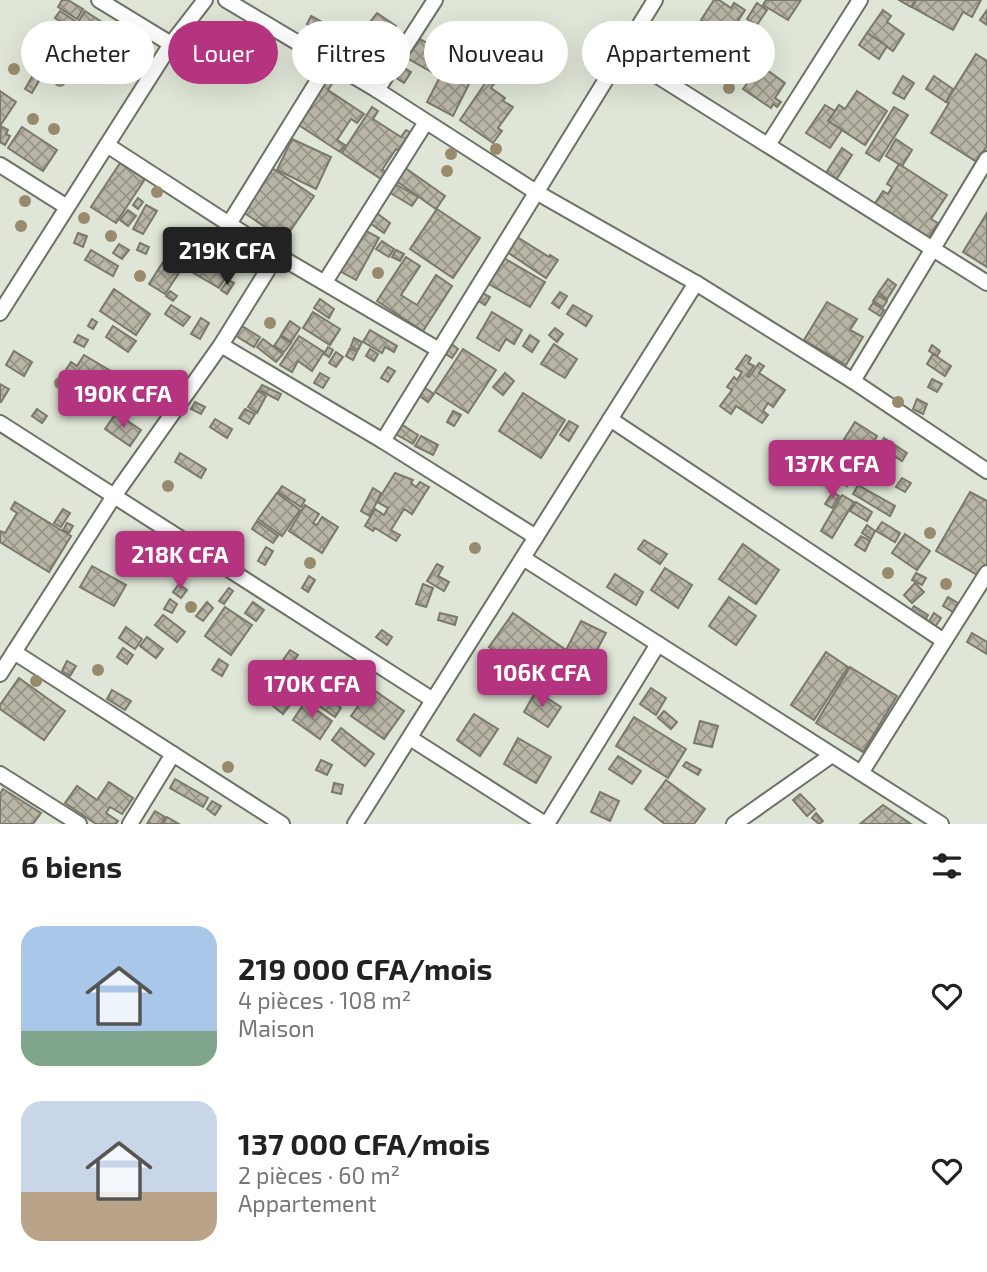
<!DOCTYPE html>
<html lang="fr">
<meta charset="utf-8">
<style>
:root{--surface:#fff;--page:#f2f2f2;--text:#222;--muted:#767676;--accent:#b43480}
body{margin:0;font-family:"Exo 2",sans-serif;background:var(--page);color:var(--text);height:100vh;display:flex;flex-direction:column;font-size:26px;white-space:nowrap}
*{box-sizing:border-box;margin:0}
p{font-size:23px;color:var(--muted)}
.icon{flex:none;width:38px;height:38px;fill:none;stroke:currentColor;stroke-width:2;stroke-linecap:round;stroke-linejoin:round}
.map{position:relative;height:824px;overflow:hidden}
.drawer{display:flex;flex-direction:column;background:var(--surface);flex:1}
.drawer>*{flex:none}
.banner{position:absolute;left:21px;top:21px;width:945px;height:63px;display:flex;gap:14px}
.price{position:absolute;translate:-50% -60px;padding:0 16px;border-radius:7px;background:var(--accent);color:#fff;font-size:23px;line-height:46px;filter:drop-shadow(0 2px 4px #0008)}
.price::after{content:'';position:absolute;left:50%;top:42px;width:21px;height:16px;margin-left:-10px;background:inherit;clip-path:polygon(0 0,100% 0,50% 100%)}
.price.current{background:#222;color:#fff}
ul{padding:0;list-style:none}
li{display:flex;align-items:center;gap:21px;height:175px;padding:0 21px}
li span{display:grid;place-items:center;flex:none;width:196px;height:140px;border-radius:21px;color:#555}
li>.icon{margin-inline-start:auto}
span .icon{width:84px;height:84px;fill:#fffc;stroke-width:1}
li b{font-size:30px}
h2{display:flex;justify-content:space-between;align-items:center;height:84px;padding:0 21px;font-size:30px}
.chip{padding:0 24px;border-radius:32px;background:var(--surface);box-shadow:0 7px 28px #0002;font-size:24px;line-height:63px}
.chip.current{background:var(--accent);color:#fff}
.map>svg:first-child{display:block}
.building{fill:url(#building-cross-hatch);stroke:#7b796b;stroke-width:2}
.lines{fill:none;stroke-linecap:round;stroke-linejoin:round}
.minor-casing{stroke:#6c7265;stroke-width:18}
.minor{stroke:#fff;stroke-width:14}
.tree{fill:#988b6d}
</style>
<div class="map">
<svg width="987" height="824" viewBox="0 0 987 824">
<defs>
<pattern id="building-cross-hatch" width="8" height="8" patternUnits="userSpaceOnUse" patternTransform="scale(1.75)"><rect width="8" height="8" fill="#b9b6a7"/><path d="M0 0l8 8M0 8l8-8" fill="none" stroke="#979488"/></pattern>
</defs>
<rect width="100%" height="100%" fill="#dfe6d7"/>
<!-- building -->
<g class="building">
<path d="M62 0H68L83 9 77 19 58 7Z"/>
<path d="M714 0H719L731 8 734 3 745 10 727 38 701 20Z"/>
<path d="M766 0H801L788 20 763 5Z"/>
<path d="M899 0H916L911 7Z"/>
<path d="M916 0H981L972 17 963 12 953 30 912 7Z"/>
<path d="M757 3 767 10 757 25 747 19Z"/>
<path d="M883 10 891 16 887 22 904 34 893 51 867 33Z"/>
<path d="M987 10V25L980 20Z"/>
<path d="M60 11 75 21 71 28 55 18Z"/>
<path d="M85 11 128 39 118 56 110 50 94 75 70 59 76 50 65 43Z"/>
<path d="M377 13 396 26 390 35 370 22Z"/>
<path d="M311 16 322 22 318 29 307 24Z"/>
<path d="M648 22 655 26 645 41 638 37Z"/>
<path d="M361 32 382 45 373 61 352 49Z"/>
<path d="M867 33 887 46 879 59 859 45Z"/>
<path d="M418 38 447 54 435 74 407 58Z"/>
<path d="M727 44 752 60 744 74 718 57Z"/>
<path d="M64 45 74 51 69 60 75 64 67 75 51 65Z"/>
<path d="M976 54 987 61V146L977 162 931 133 949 103 946 102Z"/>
<path d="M760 65 785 83 775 98 781 102 777 107 773 104 771 108 743 89Z"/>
<path d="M403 67 411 72 404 83 396 78Z"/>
<path d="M445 67 456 73 454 77 456 78 460 72 472 78 453 116 427 102Z"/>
<path d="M33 75 40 79 32 93 25 89Z"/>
<path d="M490 76 497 80 491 88 505 98 503 101 513 107 498 128 502 131 493 143 460 120Z"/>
<path d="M903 76 914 83 904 99 893 93Z"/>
<path d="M934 76 953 89 946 102 926 89Z"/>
<path d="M324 77 333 82 328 90 364 114 357 123 351 119 337 140 345 145 340 152 294 122Z"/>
<path d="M0 91 16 102 0 126Z"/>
<path d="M857 91 887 111 865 145 828 121 839 105 845 109Z"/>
<path d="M825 105 835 111 828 121 842 130 830 148 806 133Z"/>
<path d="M372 107 378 111 373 119 401 137 406 130 413 134 401 152 396 149 382 170 389 173 384 181 342 153Z"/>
<path d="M894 107 908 115 879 161 866 153Z"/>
<path d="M1 126 8 130 6 134 10 136 5 145 0 142Z"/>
<path d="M22 127 57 150 43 171 8 148Z"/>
<path d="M292 139 331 157 316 189 277 170Z"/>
<path d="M896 139 912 150 902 166 886 156Z"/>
<path d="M842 148 852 155 834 183 824 176Z"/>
<path d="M120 163 145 179 116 223 91 207Z"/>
<path d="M899 164 947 195 931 219 938 223 928 239 874 205 883 191 888 194 892 187 887 184Z"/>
<path d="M269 166 314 196 284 240 240 210Z"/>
<path d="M404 167 445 196 436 209 395 180Z"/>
<path d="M392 182 418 197 412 206 387 191Z"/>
<path d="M138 198 143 202 138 209 133 205Z"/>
<path d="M146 205 157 211 143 234 133 229Z"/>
<path d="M437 209 480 238 453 278 410 249Z"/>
<path d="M128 210 136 216 128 226 120 220Z"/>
<path d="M374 211 390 223 384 233 367 221Z"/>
<path d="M987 213V267L963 252Z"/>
<path d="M361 228 379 238 356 280 338 270Z"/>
<path d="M78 233 87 236 83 247 74 243Z"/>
<path d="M514 235 549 257 550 255 558 260 546 278 504 250Z"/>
<path d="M382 241 394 249 389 257 376 249Z"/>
<path d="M140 243 149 247 146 254 137 250Z"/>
<path d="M119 244 129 250 122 259 113 253Z"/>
<path d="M198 248 208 254 206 257 229 272 219 288 190 271 196 261 192 258Z"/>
<path d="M91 250 118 266 113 276 85 260Z"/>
<path d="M396 250 404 254 400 261 392 257Z"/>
<path d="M406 257 420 266 401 295 417 305 436 275 452 286 423 331 377 301Z"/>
<path d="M502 257 545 282 530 307 487 283Z"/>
<path d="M165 259 181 270 165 294 149 284Z"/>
<path d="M888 279 896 285 887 299 878 293Z"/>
<path d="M228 280 234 283 227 294 221 290Z"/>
<path d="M114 289 150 314 136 335 100 311Z"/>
<path d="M170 291 177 296 173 301 166 296Z"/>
<path d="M479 291 490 297 485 305 474 298Z"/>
<path d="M560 292 567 296 559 308 552 303Z"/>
<path d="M877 295 887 301 883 307 873 301Z"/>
<path d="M320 299 334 309 329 318 314 308Z"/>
<path d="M827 302 857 319 850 330 863 337 846 365 804 340Z"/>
<path d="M873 303 884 310 880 316 869 309Z"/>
<path d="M171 305 190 317 183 326 165 314Z"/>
<path d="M573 305 592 316 586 326 567 314Z"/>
<path d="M313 312 340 329 330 345 303 328Z"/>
<path d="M492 312 522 330 514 344 506 339 499 351 477 338Z"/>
<path d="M201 318 209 323 200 339 191 334Z"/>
<path d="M92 319 97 322 93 329 88 326Z"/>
<path d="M290 321 300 328 291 342 281 335Z"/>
<path d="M113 326 136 341 128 352 106 337Z"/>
<path d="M242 326 260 337 254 347 236 336Z"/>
<path d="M555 328 563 334 557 342 549 335Z"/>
<path d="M370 330 397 346 394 352 385 347 382 353 363 342Z"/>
<path d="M78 335 88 340 84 347 74 342Z"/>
<path d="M530 335 539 341 532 352 523 346Z"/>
<path d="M281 336 291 343 284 352 274 346Z"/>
<path d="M299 336 324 352 312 371 298 361 292 372 280 365Z"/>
<path d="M354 338 362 342 358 350 351 346Z"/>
<path d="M263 339 283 354 276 362 257 347Z"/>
<path d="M449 342 458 349 452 358 443 352Z"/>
<path d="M554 344 577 359 565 378 541 364Z"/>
<path d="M932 345 940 351 937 356 929 351Z"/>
<path d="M328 347 333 350 329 357 324 354Z"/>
<path d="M350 348 357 352 353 360 346 356Z"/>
<path d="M370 349 378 354 374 361 366 356Z"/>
<path d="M463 349 496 370 468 413 435 392Z"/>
<path d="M14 351 32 362 24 376 6 365Z"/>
<path d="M336 352 343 357 336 367 329 363Z"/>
<path d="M933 354 951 366 945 376 927 364Z"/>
<path d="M84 355 111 371 98 394 64 373 71 362 77 366Z"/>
<path d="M746 355 751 358 748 363 754 366 747 376 749 377 759 363 764 366 759 373 785 390 773 407 768 403 763 411 768 415 762 423 736 406 731 414 720 406 732 390 727 387 734 377 737 380 742 372 736 369Z"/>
<path d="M388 367 395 371 388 382 381 378Z"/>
<path d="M320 373 329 378 323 388 314 383Z"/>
<path d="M505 373 514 381 503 395 493 387Z"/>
<path d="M932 379 942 384 937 392 928 387Z"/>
<path d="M0 384 9 389 1 402 0 401Z"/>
<path d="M262 385 281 394 278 400 259 390Z"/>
<path d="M422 386 434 394 428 402 416 393Z"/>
<path d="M69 387 96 403 90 412 63 396Z"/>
<path d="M258 391 266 396 257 413 248 407Z"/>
<path d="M523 393 565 420 541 458 499 431Z"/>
<path d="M917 399 927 404 923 414 913 409Z"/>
<path d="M100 402 110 408 105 415 96 409Z"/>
<path d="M195 402 205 407 201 414 191 409Z"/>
<path d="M37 409 47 416 42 423 32 416Z"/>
<path d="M245 409 255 414 249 424 239 418Z"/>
<path d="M453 411 461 415 454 426 447 422Z"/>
<path d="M116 413 141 430 130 446 105 429Z"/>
<path d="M215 419 232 429 227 438 210 427Z"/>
<path d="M569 421 578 426 569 441 560 435Z"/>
<path d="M398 422 418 435 413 444 392 432Z"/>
<path d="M855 422 877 436 847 486 820 469 831 452 843 459 851 446 843 441Z"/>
<path d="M421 436 438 445 433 455 415 446Z"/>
<path d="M884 438 907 453 902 461 879 446Z"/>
<path d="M811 442 820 446 806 469 797 465Z"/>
<path d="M180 453 206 469 201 478 175 462Z"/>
<path d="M395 473 413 480 411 483 416 487 420 482 429 487 412 514 404 509 391 530 400 535 396 541 375 528 373 531 365 526 375 509 384 515 388 508 377 502Z"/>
<path d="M902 478 911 483 905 492 896 487Z"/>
<path d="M858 485 895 506 890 516 853 494Z"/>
<path d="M282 486 305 500 301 507 278 492Z"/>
<path d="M373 488 381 493 370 516 361 511Z"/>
<path d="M833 492 839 496 832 508 825 504Z"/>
<path d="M970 492 987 501V566L981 577 936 551Z"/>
<path d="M277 493 300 510 282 536 258 519Z"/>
<path d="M842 495 854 502 832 538 821 531Z"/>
<path d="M15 502 71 536 49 572 0 542V531L5 533 17 513 11 509Z"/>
<path d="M856 502 872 512 867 521 850 511Z"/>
<path d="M305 505 319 514 313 523 317 525 322 517 338 527 322 553 289 531Z"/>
<path d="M63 509 70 513 61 527 54 523Z"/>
<path d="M257 521 278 536 273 543 252 529Z"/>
<path d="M882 522 900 533 895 542 876 531Z"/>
<path d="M67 523 73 526 69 533 63 530Z"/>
<path d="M867 525 875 531 871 539 862 533Z"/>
<path d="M905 534 930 551 917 570 892 553Z"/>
<path d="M861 536 870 541 865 551 855 545Z"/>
<path d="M644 540 667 554 660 564 638 549Z"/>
<path d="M743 544 779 570 756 604 719 579Z"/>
<path d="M266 547 273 551 265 565 258 561Z"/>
<path d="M152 557 158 564 152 571 145 563Z"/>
<path d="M437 564 443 567 438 576 449 582 444 591 427 581Z"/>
<path d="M92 566 126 585 114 606 80 587Z"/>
<path d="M665 568 692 585 678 608 651 590Z"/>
<path d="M916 573 926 578 922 585 912 580Z"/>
<path d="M615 574 643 592 636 605 607 587Z"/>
<path d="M309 576 315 580 308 592 302 588Z"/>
<path d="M915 583 924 592 912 603 904 595Z"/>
<path d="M179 584 187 590 181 598 173 592Z"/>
<path d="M423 584 433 588 426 607 416 604Z"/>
<path d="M229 588 233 591 224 604 219 601Z"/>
<path d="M729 597 756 616 736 645 709 626Z"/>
<path d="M948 597 958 603 953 612 943 606Z"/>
<path d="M170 599 177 604 172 613 164 609Z"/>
<path d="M207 602 213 608 203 621 196 616Z"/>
<path d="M253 602 264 610 256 621 245 613Z"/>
<path d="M914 606 928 615 923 624 908 615Z"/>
<path d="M225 607 252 625 231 655 205 636Z"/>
<path d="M440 613 457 617 455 625 438 620Z"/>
<path d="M513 613 566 650 542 684 489 647Z"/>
<path d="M934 613 941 618 935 627 928 623Z"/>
<path d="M163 615 185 632 177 642 155 625Z"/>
<path d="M581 621 606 633 590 663 566 650Z"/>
<path d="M126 627 142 639 135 649 119 638Z"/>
<path d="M382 630 392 637 387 645 376 637Z"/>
<path d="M972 633 987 642V654L967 642Z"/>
<path d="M147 637 163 649 156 658 140 646Z"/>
<path d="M123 648 133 655 127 664 117 657Z"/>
<path d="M290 650 298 655 281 679 274 673Z"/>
<path d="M826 652 848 667 814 720 791 705Z"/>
<path d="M219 659 228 665 222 676 212 670Z"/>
<path d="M67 661 76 666 70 676 62 671Z"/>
<path d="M850 667 897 696 863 752 816 723Z"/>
<path d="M356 670 364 674 360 683 352 679Z"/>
<path d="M19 678 65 711 44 740 0 709V705Z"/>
<path d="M322 678 336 687 331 696 317 687Z"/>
<path d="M271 681 294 700 283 714 260 695Z"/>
<path d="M371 688 404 711 384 739 351 716Z"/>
<path d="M651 688 666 698 656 715 640 704Z"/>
<path d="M112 690 131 701 125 710 107 699Z"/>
<path d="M536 691 561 707 548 727 524 712Z"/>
<path d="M325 696 341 708 335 717 318 705Z"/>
<path d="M305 702 332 721 320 739 293 720Z"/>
<path d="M664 711 677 722 671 729 658 718Z"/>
<path d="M474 714 498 729 480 756 457 740Z"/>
<path d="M634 717 686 749 668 778 616 746Z"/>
<path d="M700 721 718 726 712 747 694 743Z"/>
<path d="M341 728 374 754 365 766 332 740Z"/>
<path d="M518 738 551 757 536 783 504 764Z"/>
<path d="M618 756 641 771 632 784 609 769Z"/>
<path d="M321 760 332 765 327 775 316 770Z"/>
<path d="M686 762 701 770 698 775 683 766Z"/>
<path d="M175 779 208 798 203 807 170 788Z"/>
<path d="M666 780 705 809 694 824H665L645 809Z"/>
<path d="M109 782 133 798 122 814 110 807 106 813 118 821 116 824H96L65 803 77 786 97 800Z"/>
<path d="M334 783 343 785 341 794 332 792Z"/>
<path d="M3 789 41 813 33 824H0V794Z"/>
<path d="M600 792 619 801 610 821 591 812Z"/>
<path d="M800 794 815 809 807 816 793 800Z"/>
<path d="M212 801 221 806 215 815 207 809Z"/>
<path d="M883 805 911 824H860Z"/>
<path d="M155 811 165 817 161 824H147Z"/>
<path d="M816 813 823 821 819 824 812 818Z"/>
<path d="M167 817 179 824H163Z"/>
</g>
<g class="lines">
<defs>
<g id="minor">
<path d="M99 0 171 44"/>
<path d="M226 0 377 90 536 192 696 283 853 381 987 471"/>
<path d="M621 53 987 283"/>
<path d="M377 90 435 0"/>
<path d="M107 145 277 255 439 350"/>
<path d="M768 145 860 0"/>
<path d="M0 165 67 207"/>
<path d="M229 224 330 61"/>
<path d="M325 282 426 122"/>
<path d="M0 313 171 44 205 0"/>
<path d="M221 345 383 441 536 537"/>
<path d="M853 381 987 159"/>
<path d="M610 419 944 641"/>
<path d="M0 423 433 700"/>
<path d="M383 441 655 0"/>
<path d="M523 558 941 824"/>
<path d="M14 652 282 824"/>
<path d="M0 674 114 496 221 345 277 255"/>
<path d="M410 738 545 824"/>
<path d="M861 773 987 573"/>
<path d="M0 774 79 824"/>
<path d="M130 824 173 754"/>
<path d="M355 824 696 283"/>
<path d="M547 824 658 644"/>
<path d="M734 824 832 755"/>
</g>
</defs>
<!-- minor casing -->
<use href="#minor" class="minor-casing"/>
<!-- minor -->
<use href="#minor" class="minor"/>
</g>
<!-- trees -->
<g class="tree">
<circle cx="133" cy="51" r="6"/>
<circle cx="14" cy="69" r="6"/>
<circle cx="60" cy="81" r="6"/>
<circle cx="729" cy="88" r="6"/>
<circle cx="33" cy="119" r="6"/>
<circle cx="54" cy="129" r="6"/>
<circle cx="496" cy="149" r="6"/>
<circle cx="451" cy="154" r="6"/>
<circle cx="447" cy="171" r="6"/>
<circle cx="157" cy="192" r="6"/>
<circle cx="25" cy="201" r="6"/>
<circle cx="84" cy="218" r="6"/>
<circle cx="21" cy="226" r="6"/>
<circle cx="111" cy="236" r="6"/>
<circle cx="224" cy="246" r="6"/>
<circle cx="172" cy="253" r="6"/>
<circle cx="378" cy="273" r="6"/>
<circle cx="140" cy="276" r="6"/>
<circle cx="270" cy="323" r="6"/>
<circle cx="60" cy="383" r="6"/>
<circle cx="898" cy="402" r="6"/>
<circle cx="872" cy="475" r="6"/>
<circle cx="168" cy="486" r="6"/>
<circle cx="930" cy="533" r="6"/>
<circle cx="475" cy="548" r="6"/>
<circle cx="310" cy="563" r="6"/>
<circle cx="888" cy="573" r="6"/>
<circle cx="946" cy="584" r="6"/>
<circle cx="191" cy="607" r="6"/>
<circle cx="98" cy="670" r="6"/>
<circle cx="341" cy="679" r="6"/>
<circle cx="36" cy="681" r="6"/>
<circle cx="298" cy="689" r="6"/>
<circle cx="228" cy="767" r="6"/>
</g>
</svg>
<b class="price current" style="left:227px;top:287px">219K CFA</b>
<b class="price" style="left:123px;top:430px">190K CFA</b>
<b class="price" style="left:832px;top:500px">137K CFA</b>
<b class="price" style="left:180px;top:591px">218K CFA</b>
<b class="price" style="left:542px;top:709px">106K CFA</b>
<b class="price" style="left:312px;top:720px">170K CFA</b>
<div class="banner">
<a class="chip">Acheter</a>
<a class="chip current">Louer</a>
<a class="chip">Filtres</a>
<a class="chip">Nouveau</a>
<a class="chip">Appartement</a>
</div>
</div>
<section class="drawer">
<h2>6 biens<svg class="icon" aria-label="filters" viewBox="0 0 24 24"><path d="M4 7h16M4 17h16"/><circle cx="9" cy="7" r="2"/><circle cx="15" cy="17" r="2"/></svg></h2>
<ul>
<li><span style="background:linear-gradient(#a9c7e8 75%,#7fa58c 0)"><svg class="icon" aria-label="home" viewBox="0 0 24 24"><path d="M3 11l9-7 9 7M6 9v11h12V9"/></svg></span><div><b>219 000 CFA/mois</b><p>4 pièces · 108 m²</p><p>Maison</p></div><svg class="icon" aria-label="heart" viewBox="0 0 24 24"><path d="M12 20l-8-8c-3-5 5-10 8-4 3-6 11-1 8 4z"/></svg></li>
<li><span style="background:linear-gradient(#c9d6e8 65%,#b9a48a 0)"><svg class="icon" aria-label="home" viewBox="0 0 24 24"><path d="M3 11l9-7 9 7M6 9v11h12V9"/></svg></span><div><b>137 000 CFA/mois</b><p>2 pièces · 60 m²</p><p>Appartement</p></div><svg class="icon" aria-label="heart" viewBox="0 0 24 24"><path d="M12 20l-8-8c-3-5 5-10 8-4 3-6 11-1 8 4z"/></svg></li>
</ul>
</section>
